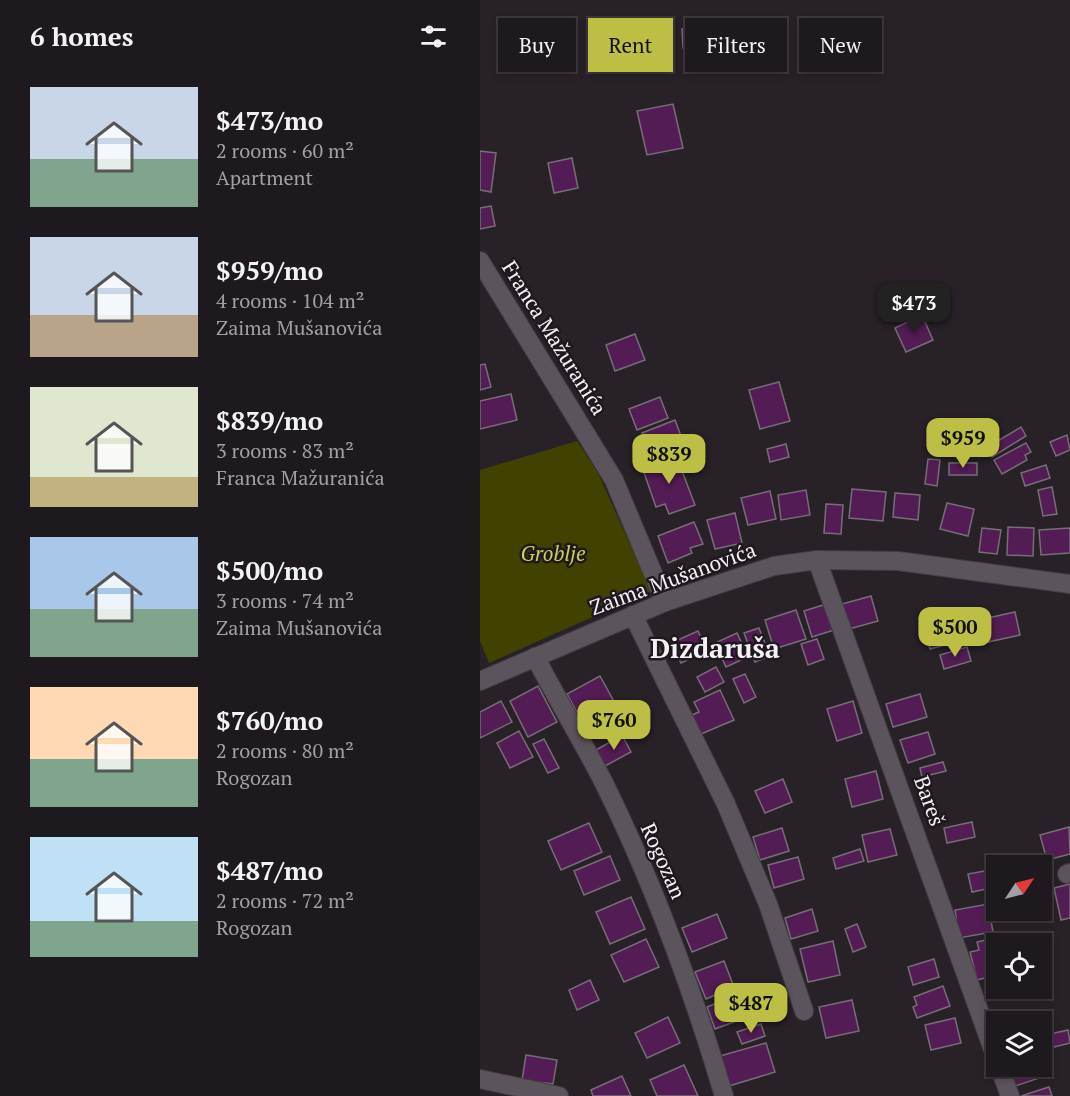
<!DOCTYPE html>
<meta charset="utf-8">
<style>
:root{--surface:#1e191e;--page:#2b262b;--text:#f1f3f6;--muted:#a1a0a4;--line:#3c383c;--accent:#bcbf43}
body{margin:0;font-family:"PT Serif",serif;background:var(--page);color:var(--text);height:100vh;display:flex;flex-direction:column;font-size:22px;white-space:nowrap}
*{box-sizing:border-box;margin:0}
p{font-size:20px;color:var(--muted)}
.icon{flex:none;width:33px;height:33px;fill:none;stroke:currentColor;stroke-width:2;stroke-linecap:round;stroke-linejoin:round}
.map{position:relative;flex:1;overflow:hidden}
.panel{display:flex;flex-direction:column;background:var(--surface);width:480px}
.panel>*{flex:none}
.guide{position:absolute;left:18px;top:18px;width:482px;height:54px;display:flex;gap:12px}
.needle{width:39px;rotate:55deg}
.buttons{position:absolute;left:506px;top:855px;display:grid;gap:12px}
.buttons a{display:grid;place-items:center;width:66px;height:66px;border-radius:0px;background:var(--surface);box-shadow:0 3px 9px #0003,0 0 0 2px var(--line);font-size:30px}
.price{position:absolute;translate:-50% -51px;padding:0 14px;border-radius:12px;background:var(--accent);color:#111;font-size:20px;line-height:39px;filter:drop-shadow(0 2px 3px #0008)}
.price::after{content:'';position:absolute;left:50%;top:36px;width:18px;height:14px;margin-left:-9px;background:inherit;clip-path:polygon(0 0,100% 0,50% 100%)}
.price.active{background:#222;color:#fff}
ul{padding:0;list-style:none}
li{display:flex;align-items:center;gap:18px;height:150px;padding:0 30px}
li span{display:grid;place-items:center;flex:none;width:168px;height:120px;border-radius:0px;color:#555}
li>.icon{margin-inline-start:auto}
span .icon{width:72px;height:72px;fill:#fffc;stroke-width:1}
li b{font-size:26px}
h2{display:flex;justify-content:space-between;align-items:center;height:72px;padding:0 30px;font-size:26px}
.chip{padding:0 21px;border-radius:0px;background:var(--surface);box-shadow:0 3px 9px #0003,0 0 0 2px var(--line);font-size:21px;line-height:54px}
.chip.active{background:var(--accent);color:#111}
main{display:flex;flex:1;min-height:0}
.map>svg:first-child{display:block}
.green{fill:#414200}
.building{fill:#531c55;stroke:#766e76;stroke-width:1.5}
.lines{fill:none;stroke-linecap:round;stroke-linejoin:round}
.minor-casing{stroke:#433d43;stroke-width:20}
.minor{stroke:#5c545c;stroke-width:18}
.labels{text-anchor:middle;stroke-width:5;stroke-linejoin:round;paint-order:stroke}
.street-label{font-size:21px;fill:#f5f0f5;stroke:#1f181f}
.park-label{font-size:21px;font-style:italic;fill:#cccf55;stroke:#1f181f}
.district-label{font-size:27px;font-weight:bold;fill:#f5f0f5;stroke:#1f181f}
</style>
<main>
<section class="panel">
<h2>6 homes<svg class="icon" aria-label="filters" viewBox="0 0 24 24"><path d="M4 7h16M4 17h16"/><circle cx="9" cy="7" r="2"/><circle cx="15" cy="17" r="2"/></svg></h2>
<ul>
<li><span style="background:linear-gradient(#c9d6e8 60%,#7fa58c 0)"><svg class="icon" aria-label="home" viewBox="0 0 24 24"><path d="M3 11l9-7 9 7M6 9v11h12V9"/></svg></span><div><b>$473/mo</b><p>2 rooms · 60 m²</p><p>Apartment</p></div></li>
<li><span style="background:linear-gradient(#c9d6e8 65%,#b9a48a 0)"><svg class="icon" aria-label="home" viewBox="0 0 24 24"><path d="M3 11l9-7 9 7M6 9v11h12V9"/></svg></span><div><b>$959/mo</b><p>4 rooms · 104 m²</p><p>Zaima Mušanovića</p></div></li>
<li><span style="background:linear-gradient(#dfe7d0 75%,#c2b280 0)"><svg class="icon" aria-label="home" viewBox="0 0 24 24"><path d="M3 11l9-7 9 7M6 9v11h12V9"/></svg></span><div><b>$839/mo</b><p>3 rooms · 83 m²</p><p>Franca Mažuranića</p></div></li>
<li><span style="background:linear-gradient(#a9c7e8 60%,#7fa58c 0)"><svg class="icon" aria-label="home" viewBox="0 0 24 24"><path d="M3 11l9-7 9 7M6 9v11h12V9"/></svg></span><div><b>$500/mo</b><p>3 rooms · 74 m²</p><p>Zaima Mušanovića</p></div></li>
<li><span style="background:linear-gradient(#ffd9b3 60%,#7fa58c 0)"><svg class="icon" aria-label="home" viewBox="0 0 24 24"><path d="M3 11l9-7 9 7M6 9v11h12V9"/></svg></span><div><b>$760/mo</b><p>2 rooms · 80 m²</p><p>Rogozan</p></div></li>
<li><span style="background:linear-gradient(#bfe0f5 70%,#7fa58c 0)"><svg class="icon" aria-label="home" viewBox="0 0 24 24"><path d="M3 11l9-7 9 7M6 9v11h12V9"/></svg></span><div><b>$487/mo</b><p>2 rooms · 72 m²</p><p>Rogozan</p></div></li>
</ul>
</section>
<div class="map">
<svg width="590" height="1096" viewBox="0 0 590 1096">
<rect width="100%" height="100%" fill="#282128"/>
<!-- green -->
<path class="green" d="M97 441 118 473 171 591 9 663 0 641V470Z"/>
<!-- building -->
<g class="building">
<path d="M158 25 160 55 133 57 131 27Z"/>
<path d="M238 26 239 46 203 48 202 29Z"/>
<path d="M193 104 203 148 167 155 157 111Z"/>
<path d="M0 151 16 153 11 192 0 190Z"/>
<path d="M92 158 98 188 74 193 68 163Z"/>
<path d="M11 206 15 226 0 229V208Z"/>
<path d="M442 315 453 340 426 352 415 328Z"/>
<path d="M155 334 165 360 135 371 126 345Z"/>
<path d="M5 364 11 387 0 390V365Z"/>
<path d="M299 382 310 421 280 429 269 390Z"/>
<path d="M31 394 37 420 0 429V401Z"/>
<path d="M180 397 188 418 157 430 149 409Z"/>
<path d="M195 420 204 444 171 456 162 433Z"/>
<path d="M541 427 546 436 512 457 506 448Z"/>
<path d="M587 435 590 450 576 456 570 442Z"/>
<path d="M546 443 551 452 545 455 547 460 522 474 514 460Z"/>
<path d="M306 444 309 457 290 462 287 449Z"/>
<path d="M196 455 215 505 189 514 185 504 176 507 162 467Z"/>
<path d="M448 459 460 460 457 486 445 484Z"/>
<rect x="469" y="463" width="28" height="12"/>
<path d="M566 465 570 478 545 486 541 473Z"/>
<path d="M572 487 577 514 563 516 558 490Z"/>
<path d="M372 489 406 492 403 521 369 518Z"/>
<path d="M326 490 330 515 301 520 298 495Z"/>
<path d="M290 491 296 519 268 525 261 498Z"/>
<path d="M415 493 440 495 438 520 413 517Z"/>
<path d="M467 503 494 509 488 536 460 529Z"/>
<path d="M346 504 363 505 361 534 344 533Z"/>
<path d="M255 513 262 543 235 549 227 520Z"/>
<path d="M214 522 223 544 210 548 212 553 188 563 178 536Z"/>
<path d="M528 527 554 528 553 556 527 555Z"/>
<path d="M502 528 521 530 517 554 499 552Z"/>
<path d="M590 528V553L561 555 559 530Z"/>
<path d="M391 596 398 621 369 629 362 604Z"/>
<path d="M346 604 354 630 332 637 324 611Z"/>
<path d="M316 610 326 639 294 649 285 620Z"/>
<path d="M535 612 540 635 508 642 503 619Z"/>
<path d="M469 620 476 642 450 649 444 627Z"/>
<path d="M279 628 290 656 275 662 264 633Z"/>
<path d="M218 631 227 651 201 663 191 643Z"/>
<path d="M257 633 268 657 246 667 235 643Z"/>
<path d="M337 639 344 659 328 665 321 644Z"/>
<path d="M487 647 491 661 464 669 460 655Z"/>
<path d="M236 667 244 682 225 692 217 677Z"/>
<path d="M265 674 276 697 264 703 253 679Z"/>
<path d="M120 676 143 718 110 736 87 694Z"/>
<path d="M58 686 77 722 48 737 30 701Z"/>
<path d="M240 690 254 720 221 734 212 715 219 712 214 702Z"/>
<path d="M440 694 447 717 413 727 406 704Z"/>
<path d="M21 701 32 722 0 738V712Z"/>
<path d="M373 701 382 733 357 741 347 709Z"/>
<path d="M39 731 53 757 30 768 17 743Z"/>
<path d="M448 732 455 754 428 763 420 740Z"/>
<path d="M142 735 151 752 125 766 116 750Z"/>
<path d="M64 739 79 768 68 773 53 744Z"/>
<path d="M463 762 466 771 442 777 440 768Z"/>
<path d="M396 771 403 799 372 807 365 779Z"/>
<path d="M303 779 312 802 285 813 275 791Z"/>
<path d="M492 822 495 837 467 843 464 828Z"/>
<path d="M109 823 122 852 81 870 68 841Z"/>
<path d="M589 827 590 854 567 860 560 835Z"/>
<path d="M302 828 309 851 280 860 273 837Z"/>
<path d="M410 829 417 855 388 862 382 835Z"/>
<path d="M380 849 384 861 356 869 353 858Z"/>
<path d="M130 856 140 880 104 895 94 871Z"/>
<path d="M318 857 324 879 294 888 288 865Z"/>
<path d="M515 869 516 887 492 892 488 874Z"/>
<path d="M590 884V918L581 920 574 888Z"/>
<path d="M151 897 165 929 130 944 116 912Z"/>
<path d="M508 904 513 932 479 938 475 910Z"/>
<path d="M332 909 338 931 311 939 305 918Z"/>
<path d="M237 914 247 938 212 952 202 928Z"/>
<path d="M377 924 386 947 373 952 365 929Z"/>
<path d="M518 937 516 975 497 980 490 952 499 950 497 942Z"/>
<path d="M166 939 179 967 144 982 131 955Z"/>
<path d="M353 941 360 975 328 982 320 949Z"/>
<path d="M454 959 459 977 433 985 428 967Z"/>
<path d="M244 961 254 987 226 999 215 972Z"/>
<path d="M110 980 119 1000 97 1010 89 990Z"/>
<path d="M463 986 470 1006 437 1018 433 1007 437 1005 434 997Z"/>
<path d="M262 993 270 1016 235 1029 227 1007Z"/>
<path d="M372 1000 379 1031 346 1038 339 1007Z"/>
<path d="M188 1017 200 1043 167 1058 155 1033Z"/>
<path d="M475 1018 481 1043 451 1050 445 1025Z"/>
<path d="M281 1024 285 1036 262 1044 257 1032Z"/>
<path d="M588 1030 590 1043 562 1050 561 1036Z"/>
<path d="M286 1043 295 1072 249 1086 240 1056Z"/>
<path d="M46 1055 77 1060 73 1084 42 1080Z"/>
<path d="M204 1065 218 1096H177L170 1080Z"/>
<path d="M527 1066H558L562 1077 532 1087Z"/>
<path d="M142 1076 151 1096H113L111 1090Z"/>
<path d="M569 1087 572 1096H541Z"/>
</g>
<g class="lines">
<defs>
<g id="minor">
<path d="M0 261 134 480 185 602"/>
<path d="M337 560 516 1058"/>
<path d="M153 615 246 804 288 904 324 1011"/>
<path d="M55 657C77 698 101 739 123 781 173 882 212 988 244 1096"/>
<path d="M0 681 185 602 294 566 337 560 418 561 590 584"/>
<path d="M587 874 590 873"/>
<path d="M519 1066 530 1096"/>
<path d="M0 1079 79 1096"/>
</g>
</defs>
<!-- minor casing -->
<use href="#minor" class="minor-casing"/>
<!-- minor -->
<use href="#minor" class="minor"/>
</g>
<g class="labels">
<!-- street labels -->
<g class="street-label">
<text transform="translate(74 338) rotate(58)" y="7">Franca Mažuranića</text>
<text transform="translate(193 579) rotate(-20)" y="7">Zaima Mušanovića</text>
<text transform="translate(449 801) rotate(70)" y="7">Bareš</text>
<text transform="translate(183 861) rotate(66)" y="7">Rogozan</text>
</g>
<!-- park labels -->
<g class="park-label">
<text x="73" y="561">Groblje</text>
</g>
<!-- district labels -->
<g class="district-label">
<text x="235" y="658">Dizdaruša</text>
</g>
</g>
</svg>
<div class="buttons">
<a><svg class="needle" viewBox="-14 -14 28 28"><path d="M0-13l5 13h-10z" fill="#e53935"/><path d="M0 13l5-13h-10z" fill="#a1a0a4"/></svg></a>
<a><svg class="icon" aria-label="locate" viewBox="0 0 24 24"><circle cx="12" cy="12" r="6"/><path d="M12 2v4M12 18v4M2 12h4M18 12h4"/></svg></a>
<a><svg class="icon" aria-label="layers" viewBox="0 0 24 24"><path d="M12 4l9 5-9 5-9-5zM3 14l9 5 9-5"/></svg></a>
</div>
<b class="price active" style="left:434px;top:334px">$473</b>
<b class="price" style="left:483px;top:469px">$959</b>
<b class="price" style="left:189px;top:485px">$839</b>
<b class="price" style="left:475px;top:658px">$500</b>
<b class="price" style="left:134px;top:751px">$760</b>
<b class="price" style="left:271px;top:1034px">$487</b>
<div class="guide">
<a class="chip">Buy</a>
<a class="chip active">Rent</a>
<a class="chip">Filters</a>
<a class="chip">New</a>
</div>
</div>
</main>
